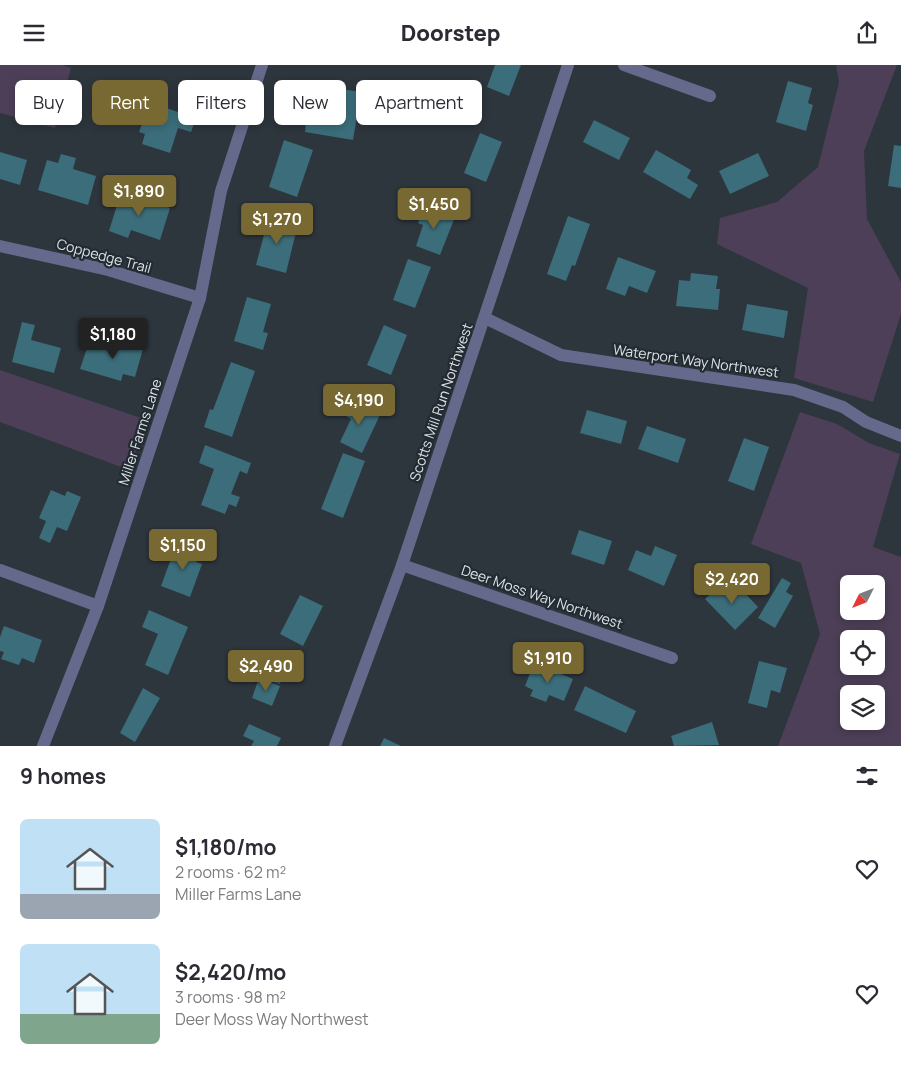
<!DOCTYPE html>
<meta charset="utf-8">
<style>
:root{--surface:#fff;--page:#f7f7f7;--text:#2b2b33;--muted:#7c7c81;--accent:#786933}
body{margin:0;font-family:Manrope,sans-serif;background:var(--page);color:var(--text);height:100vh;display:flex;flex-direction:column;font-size:19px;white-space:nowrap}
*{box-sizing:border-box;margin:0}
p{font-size:16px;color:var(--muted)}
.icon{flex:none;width:28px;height:28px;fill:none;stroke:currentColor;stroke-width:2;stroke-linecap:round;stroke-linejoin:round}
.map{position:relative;height:681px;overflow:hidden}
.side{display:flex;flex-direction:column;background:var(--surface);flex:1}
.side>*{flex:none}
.top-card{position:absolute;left:15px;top:15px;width:500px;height:45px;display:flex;gap:10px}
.needle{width:32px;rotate:228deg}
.tools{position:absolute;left:840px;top:510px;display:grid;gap:10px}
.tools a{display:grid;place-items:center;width:45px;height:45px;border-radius:8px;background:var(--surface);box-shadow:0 2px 8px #0003;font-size:25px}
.price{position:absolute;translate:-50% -42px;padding:0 11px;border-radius:5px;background:var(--accent);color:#fff;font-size:16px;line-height:32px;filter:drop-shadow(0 1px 2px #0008)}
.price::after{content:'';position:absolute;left:50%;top:30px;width:15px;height:11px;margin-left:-8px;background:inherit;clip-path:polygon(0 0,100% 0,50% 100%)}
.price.active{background:#222;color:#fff}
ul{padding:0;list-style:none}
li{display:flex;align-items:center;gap:15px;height:125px;padding:0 20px}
li span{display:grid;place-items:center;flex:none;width:140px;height:100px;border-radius:8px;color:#555}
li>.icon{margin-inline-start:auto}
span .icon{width:60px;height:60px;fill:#fffc;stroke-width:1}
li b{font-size:21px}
h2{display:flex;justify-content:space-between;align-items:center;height:60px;padding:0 20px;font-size:21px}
.chip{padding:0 18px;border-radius:8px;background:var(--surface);box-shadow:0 2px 8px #0003;font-size:18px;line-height:45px}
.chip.active{background:var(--accent);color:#fff}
header{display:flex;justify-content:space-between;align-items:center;height:65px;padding:0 20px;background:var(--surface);font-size:22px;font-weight:800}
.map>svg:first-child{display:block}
.green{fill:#4c3f57;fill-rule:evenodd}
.building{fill:#3b6d7a}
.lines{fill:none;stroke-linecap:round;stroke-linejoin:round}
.street{stroke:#65698b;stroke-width:12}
.labels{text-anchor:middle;stroke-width:4.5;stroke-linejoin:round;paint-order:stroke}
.street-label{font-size:14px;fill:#dee3e8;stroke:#232b32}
</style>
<header><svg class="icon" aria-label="menu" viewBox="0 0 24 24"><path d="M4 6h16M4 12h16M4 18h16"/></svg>Doorstep<svg class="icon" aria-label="share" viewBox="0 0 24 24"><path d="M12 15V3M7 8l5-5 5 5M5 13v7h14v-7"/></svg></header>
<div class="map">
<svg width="901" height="681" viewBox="0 0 901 681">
<rect width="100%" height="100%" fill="#2d353d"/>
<!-- green -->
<g class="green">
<path d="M0 0H62L71 3 55 63 0 48Z"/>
<path d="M836 0H897L864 86 867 154 901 217V249L873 337 794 313 808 223 717 179 720 153 777 137 818 102 839 17Z"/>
<path d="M0 305 147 355 129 405 0 357Z"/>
<path d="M800 347 837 359 869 378 900 389 873 482 901 492V681H778L820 569 801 498 751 479ZM849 519H876V546H849ZM849 574H876V601H849ZM849 629H876V656H849Z"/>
</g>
<!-- building -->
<g class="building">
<path d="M495 0H521L509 31 487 22Z"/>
<path d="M788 16 812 23 808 38 813 40 806 66 776 57Z"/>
<path d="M335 23 361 27 353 75 305 67 307 48 331 52Z"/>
<path d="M154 39 196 53 191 67 178 63 170 88 142 79 145 69 139 67 143 56 149 57Z"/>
<path d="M594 55 630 73 619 95 583 77Z"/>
<path d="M480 68 502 77 486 117 464 108Z"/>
<path d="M284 75 313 85 297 132 269 122Z"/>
<path d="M894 80 901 81V123L888 121Z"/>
<path d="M656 85 691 105 687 113 698 120 690 134 643 107Z"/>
<path d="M0 87 27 95 20 120 0 114Z"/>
<path d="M758 88 769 111 730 129 719 106Z"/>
<path d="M61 89 76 93 73 104 96 111 88 140 38 125 47 95 58 98Z"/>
<path d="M121 127 170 143 160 175 131 165 128 173 109 166Z"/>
<path d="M425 140 455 152 440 190 416 181 423 160 418 158Z"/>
<path d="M269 151 298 159 286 208 256 200Z"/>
<path d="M568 151 590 159 575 201 572 200 566 216 547 209Z"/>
<path d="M618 192 656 206 647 228 629 221 625 231 606 224Z"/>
<path d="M408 194 431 202 415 243 393 235Z"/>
<path d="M691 208 718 211 716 224H720L718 245 676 241 679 215 690 216Z"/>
<path d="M247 232 271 239 263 267 268 268 263 285 234 276Z"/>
<path d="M747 239 788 246 784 273 742 265Z"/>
<path d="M22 257 35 260 31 275 61 283 54 308 12 297Z"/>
<path d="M384 260 407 270 391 310 367 300Z"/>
<path d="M107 273 143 284 135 312 123 309 121 316 80 304 88 280 104 284Z"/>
<path d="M231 297 255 306 232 372 204 362 210 344 213 345Z"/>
<path d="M350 335 380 350 362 388 340 377 351 354 343 349Z"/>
<path d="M587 345 627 356 621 379 580 368Z"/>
<path d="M647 361 686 374 678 398 638 384Z"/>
<path d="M744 373 769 382 754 426 728 416Z"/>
<path d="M205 380 251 398 247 409 240 406 231 429 240 432 236 442 229 439 225 449 201 440 214 404 199 398Z"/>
<path d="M343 388 365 396 343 453 321 444Z"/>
<path d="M51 425 65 431 67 426 81 432 67 466 57 462 50 478 39 473 46 456 39 453Z"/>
<path d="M579 465 612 476 604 500 571 489Z"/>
<path d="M185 477 201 483 196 497 202 499 190 532 161 521 172 491 179 494Z"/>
<path d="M655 481 677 490 664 521 628 505 636 485 651 491Z"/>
<path d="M782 513 791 518 786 527 793 531 775 563 758 553Z"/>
<path d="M722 518 734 530 741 524 758 542 735 565 705 534Z"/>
<path d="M300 530 323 541 303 581 280 569Z"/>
<path d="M149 545 188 562 168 610 145 600 158 569 142 562Z"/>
<path d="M4 561 42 575 34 598 22 593 19 600 1 594 4 587 0 586V572Z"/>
<path d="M262 592 286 600 280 619 256 611Z"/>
<path d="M759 596 787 603 780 628 771 625 767 643 748 638Z"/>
<path d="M534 598 573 614 564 636 549 630 546 637 530 631 533 625 525 621Z"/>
<path d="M259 613 280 621 272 641 252 633Z"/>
<path d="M585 621 636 646 626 668 574 645Z"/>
<path d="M143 623 160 633 135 677 120 668Z"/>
<path d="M712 657 719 680 674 681 671 671Z"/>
<path d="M249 659 281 673 277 681H251L254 676 243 671Z"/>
<path d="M384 673 401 681H380Z"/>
</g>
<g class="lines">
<!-- street -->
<g class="street">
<path d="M624 0 710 31"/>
<path d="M0 181 108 205 200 233"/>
<path d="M485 253 561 290 794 325 843 342 866 357 901 371"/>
<path d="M402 500 672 593"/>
<path d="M0 505 98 541"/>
<path d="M43 681 98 541 200 233 221 126 262 0"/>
<path d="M335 681 402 500 568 0"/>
</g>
</g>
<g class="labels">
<!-- street labels -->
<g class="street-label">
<text transform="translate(104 191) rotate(15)" y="5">Coppedge Trail</text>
<text transform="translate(696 296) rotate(8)" y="5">Waterport Way Northwest</text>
<text transform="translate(441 337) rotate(-71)" y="5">Scotts Mill Run Northwest</text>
<text transform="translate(140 367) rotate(-72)" y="5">Miller Farms Lane</text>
<text transform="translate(542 532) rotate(19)" y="5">Deer Moss Way Northwest</text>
</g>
</g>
</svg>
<div class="tools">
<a><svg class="needle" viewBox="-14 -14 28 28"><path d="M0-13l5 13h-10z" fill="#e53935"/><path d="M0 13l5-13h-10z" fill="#7c7c81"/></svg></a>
<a><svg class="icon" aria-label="locate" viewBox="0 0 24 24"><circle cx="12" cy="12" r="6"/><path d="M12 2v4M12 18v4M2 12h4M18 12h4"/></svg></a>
<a><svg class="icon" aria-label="layers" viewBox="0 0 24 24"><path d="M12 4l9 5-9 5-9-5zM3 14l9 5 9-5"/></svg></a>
</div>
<b class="price" style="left:139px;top:152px">$1,890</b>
<b class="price" style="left:434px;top:165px">$1,450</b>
<b class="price" style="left:277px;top:180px">$1,270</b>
<b class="price active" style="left:113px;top:295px">$1,180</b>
<b class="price" style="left:359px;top:361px">$4,190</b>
<b class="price" style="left:183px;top:506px">$1,150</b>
<b class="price" style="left:732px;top:540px">$2,420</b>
<b class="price" style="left:548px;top:619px">$1,910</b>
<b class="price" style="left:266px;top:627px">$2,490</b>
<div class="top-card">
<a class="chip">Buy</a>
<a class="chip active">Rent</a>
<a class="chip">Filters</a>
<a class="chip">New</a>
<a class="chip">Apartment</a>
</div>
</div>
<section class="side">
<h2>9 homes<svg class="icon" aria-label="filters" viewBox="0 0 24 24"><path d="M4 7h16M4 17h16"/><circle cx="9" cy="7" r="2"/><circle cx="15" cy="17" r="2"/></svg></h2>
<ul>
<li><span style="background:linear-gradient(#bfe0f5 75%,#9aa5b1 0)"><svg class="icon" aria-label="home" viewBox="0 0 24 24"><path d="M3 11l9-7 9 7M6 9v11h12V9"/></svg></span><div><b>$1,180/mo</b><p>2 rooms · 62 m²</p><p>Miller Farms Lane</p></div><svg class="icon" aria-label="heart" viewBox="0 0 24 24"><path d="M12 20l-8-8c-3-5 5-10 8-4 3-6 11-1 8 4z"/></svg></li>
<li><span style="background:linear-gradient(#bfe0f5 70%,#7fa58c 0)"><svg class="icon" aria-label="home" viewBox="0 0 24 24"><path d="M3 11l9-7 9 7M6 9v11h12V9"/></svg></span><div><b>$2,420/mo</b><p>3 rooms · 98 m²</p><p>Deer Moss Way Northwest</p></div><svg class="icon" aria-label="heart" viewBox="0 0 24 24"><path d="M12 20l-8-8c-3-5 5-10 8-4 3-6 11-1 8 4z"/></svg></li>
</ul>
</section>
